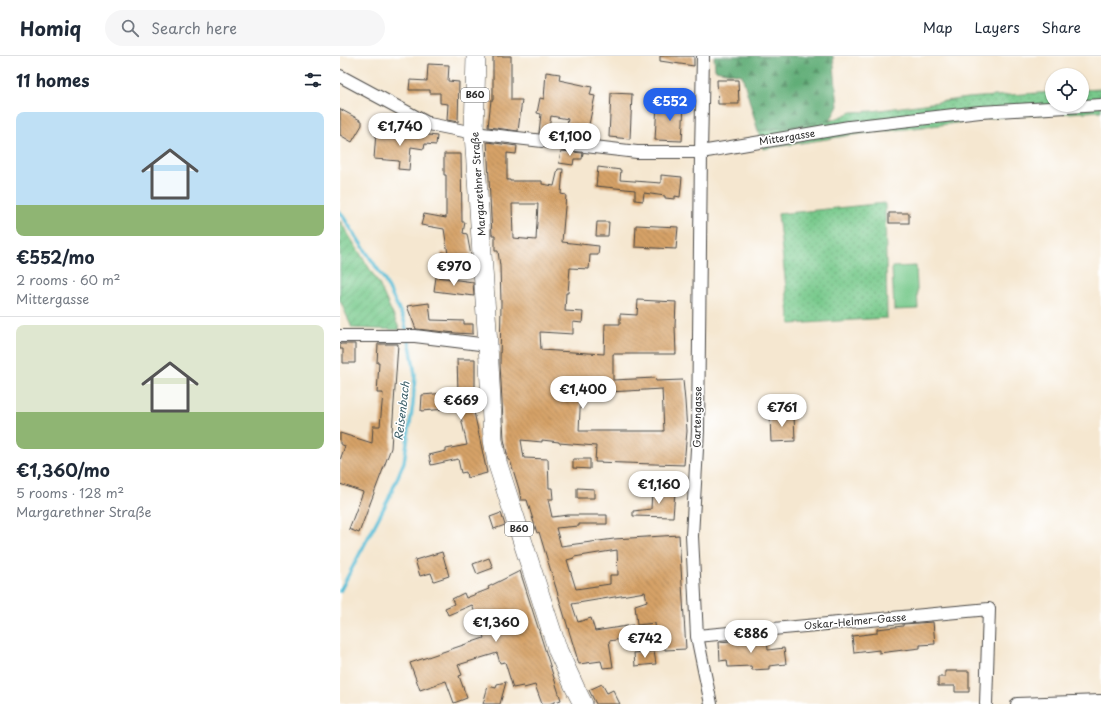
<!DOCTYPE html>
<meta charset="utf-8">
<style>
:root{--surface:#fff;--page:#f6f6f7;--text:#1f2937;--muted:#747a83;--line:#e0e1e3;--accent:#2563eb}
body{margin:0;font-family:"Playpen Sans",sans-serif;background:var(--page);color:var(--text);height:100vh;display:flex;flex-direction:column;font-size:15px;white-space:nowrap}
*{box-sizing:border-box;margin:0}
p{font-size:13px;color:var(--muted)}
.icon{flex:none;width:22px;height:22px;fill:none;stroke:currentColor;stroke-width:2;stroke-linecap:round;stroke-linejoin:round}
.map{position:relative;flex:1;overflow:hidden}
.side{display:flex;flex-direction:column;background:var(--surface);width:340px}
.side>*{flex:none}
.fabs{position:absolute;left:705px;top:12px;display:grid;gap:8px}
.fabs a{display:grid;place-items:center;width:44px;height:44px;border-radius:50%;background:var(--surface);box-shadow:0 1px 3px #0004;font-size:20px}
.price{position:absolute;translate:-50% -34px;padding:0 9px;border-radius:14px;background:#fff;color:#222;font-size:13px;line-height:26px;filter:drop-shadow(0 1px 2px #0008)}
.price::after{content:'';position:absolute;left:50%;top:24px;width:12px;height:9px;margin-left:-6px;background:inherit;clip-path:polygon(0 0,100% 0,50% 100%)}
.price.active{background:var(--accent);color:#fff}
ul{padding:0;list-style:none}
li{display:grid;align-content:center;gap:8px;height:212px;padding:0 16px}
li+li{border-top:1px solid var(--line)}
li span{display:grid;place-items:center;height:124px;border-radius:8px;color:#555}
li>.icon{margin-inline-start:auto}
span .icon{width:72px;height:72px;fill:#fffc;stroke-width:1}
li b{font-size:17px}
h2{display:flex;justify-content:space-between;align-items:center;height:48px;padding:0 16px;font-size:17px}
header{display:flex;align-items:center;gap:24px;box-sizing:border-box;height:56px;padding:0 20px;background:var(--surface);border-bottom:1px solid var(--line)}
header strong{font-size:19px}
nav{display:flex;gap:22px;margin-inline-start:auto;font-size:14px}
.search{width:280px;height:36px;background:var(--page);display:flex;align-items:center;gap:10px;box-sizing:border-box;padding:0 14px;border-radius:22px;color:var(--muted);font-size:15px}
main{display:flex;flex:1;min-height:0}
.map>svg:first-child{display:block}
.grass{fill:url(#grass-dots);stroke:#517a5b}
.forest{fill:url(#forest-firs);stroke:#466c51}
.garden{fill:url(#garden-furrows);stroke:#517a5b}
.pitch{fill:#77c98b;stroke:#517a5b}
.lines{fill:none;stroke-linecap:round;stroke-linejoin:round}
.stream{stroke:#58bdd6;stroke-width:3.5}
.building{fill:url(#building-back-hatch);fill-rule:evenodd}
.minor-casing{stroke:#494744;stroke-width:14}
.primary-casing{stroke:#494744;stroke-width:20}
.minor{stroke:#fff;stroke-width:12}
.primary{stroke:#fff;stroke-width:19}
.labels{text-anchor:middle;stroke-width:3;stroke-linejoin:round;paint-order:stroke}
.shield{fill:#fff;stroke:#6b6b6b;stroke-width:1}
.shield-label{font-size:9px;font-weight:bold;fill:#2b2b2b}
.street-label{font-size:10px;fill:#2b2b2b;stroke:#fff}
.water-label{font-size:11px;font-style:italic;fill:#3b5e67;stroke:#fff}
</style>
<header>
<strong>Homiq</strong>
<div class="search"><svg class="icon" aria-label="search" viewBox="0 0 24 24"><circle cx="10" cy="10" r="6"/><path d="M15 15l6 6"/></svg>Search here</div>
<nav><a>Map</a><a>Layers</a><a>Share</a></nav>
</header>
<main>
<section class="side">
<h2>11 homes<svg class="icon" aria-label="filters" viewBox="0 0 24 24"><path d="M4 7h16M4 17h16"/><circle cx="9" cy="7" r="2"/><circle cx="15" cy="17" r="2"/></svg></h2>
<ul>
<li><span style="background:linear-gradient(#bfe0f5 75%,#8fb573 0)"><svg class="icon" aria-label="home" viewBox="0 0 24 24"><path d="M3 11l9-7 9 7M6 9v11h12V9"/></svg></span><div><b>€552/mo</b><p>2 rooms · 60 m²</p><p>Mittergasse</p></div></li>
<li><span style="background:linear-gradient(#dfe7d0 70%,#8fb573 0)"><svg class="icon" aria-label="home" viewBox="0 0 24 24"><path d="M3 11l9-7 9 7M6 9v11h12V9"/></svg></span><div><b>€1,360/mo</b><p>5 rooms · 128 m²</p><p>Margarethner Straße</p></div></li>
</ul>
</section>
<div class="map">
<svg width="761" height="648" viewBox="0 0 761 648">
<defs>
<pattern id="grass-dots" width="8" height="8" patternUnits="userSpaceOnUse"><rect width="8" height="8" fill="#77c98b"/><path d="M2 2h.1M6 6h.1" fill="none" stroke="#62a372" stroke-width="1.8" stroke-linecap="round"/></pattern>
<pattern id="forest-firs" width="22" height="20" patternUnits="userSpaceOnUse"><rect width="22" height="20" fill="#61ad77"/><path d="M5 1l3.5 6h-7zM16 11l3.5 6h-7z" fill="#508d62"/></pattern>
<pattern id="garden-furrows" width="10" height="10" patternUnits="userSpaceOnUse"><rect width="10" height="10" fill="#77c98b"/><path d="M-1 1l2-2M0 10L10 0M9 11l2-2" fill="none" stroke="#62a372"/></pattern>
<pattern id="building-back-hatch" width="6" height="6" patternUnits="userSpaceOnUse"><rect width="6" height="6" fill="#d6a267"/><path d="M-1 5l2 2M0 0l6 6M5-1l2 2" fill="none" stroke="#ae8455"/></pattern>
</defs>
<rect width="100%" height="100%" fill="#fff"/>
<filter id="ink" filterUnits="userSpaceOnUse"><feTurbulence type="fractalNoise" baseFrequency=".025" numOctaves="2"/><feDisplacementMap in="SourceGraphic" scale="8" xChannelSelector="R" yChannelSelector="G"/><feConvolveMatrix kernelMatrix="1 2 1 2 8 2 1 2 1" color-interpolation-filters="sRGB"/></filter>
<filter id="wash" filterUnits="userSpaceOnUse"><feTurbulence type="fractalNoise" baseFrequency=".012" numOctaves="4" result="noise"/><feDisplacementMap in="SourceGraphic" scale="16" xChannelSelector="R" yChannelSelector="G"/><feGaussianBlur stdDeviation="0.9" result="paint"/><feColorMatrix in="noise" values="0 0 0 0 0 0 0 0 0 0 0 0 0 0 0 0 0 1.4 0 .05"/><feComposite in="paint" operator="in"/></filter>
<g filter="url(#wash)">
<rect width="100%" height="100%" fill="#f5e7d0"/>
<!-- grass -->
<g class="grass">
<path d="M761 33V55L651 62 609 68 512 79 423 93 418 75 490 65 512 56 533 55 627 42 712 36V49H742V34Z"/>
<path d="M545 147 547 262 450 268 438 158Z"/>
</g>
<!-- forest -->
<path class="forest" d="M374 0H493L498 50 490 65 418 75 402 19 375 14Z"/>
<!-- garden -->
<path class="garden" d="M0 165 39 228 60 274 12 272 0 244Z"/>
<!-- pitch -->
<path class="pitch" d="M576 210 578 253 554 254 552 211Z"/>
<g class="lines">
<!-- stream -->
<path class="stream" d="M0 156 44 223 64 264 71 294 75 319 73 348 64 406 49 442 0 535"/>
</g>
<g id="blocks">
<!-- building -->
<g class="building">
<path d="M153 0H171V44H182L178 75 148 71 151 44H153Z"/>
<path d="M320 0H354V10L320 5Z"/>
<path d="M88 8 109 9 108 25 119 26 118 66 107 64 108 48 100 47V37H90V34H69L70 24 87 25Z"/>
<path d="M206 16 220 18 219 24 252 31 250 39 255 40 246 83 225 80 228 63 211 60 208 78 199 77 201 58 197 57 200 42 204 43Z"/>
<path d="M377 24H398L399 48H378Z"/>
<path d="M271 37 292 38 290 83 269 81Z"/>
<path d="M317 47 344 48 342 85 315 84Z"/>
<path d="M0 53 22 65V69L12 86 0 79Z"/>
<path d="M36 76 72 79 73 77 97 80 96 89 85 88 84 93 71 91 69 114 58 113 59 105 34 103Z"/>
<path d="M147 86 177 90 176 98 167 97V124H170V125H202V128L214 130 218 113H223L221 138 226 139 222 186 259 190 258 199H250L249 213 230 212 228 237H226L225 255 243 256 242 267 233 266V278L200 276 201 294 264 298 265 268H280V258L297 259 298 244 336 246 335 270 336 298H273V324L315 322 316 325 343 324 345 345 347 375 344 409 255 406 256 390 219 387V386L202 384V386L181 384 184 402 208 403 209 432H212L213 443H208L212 461 228 459H267V468H239V470L216 472 221 490 274 483 339 479 346 593 325 594 323 576H316L315 567 297 569 295 549 307 545 305 536 232 548 238 566 251 562 255 575 293 569 295 581 269 585 273 611 263 612 261 605 239 608 199 476 197 477 187 444H181L179 433 170 404H168V403L164 383 160 308 161 247 160 210 158 195H155V179H152ZM172 148H198L196 184 173 182ZM322 333 324 375H239L241 334 269 336ZM277 494 278 519H270V528L236 533 227 504 234 502V501Z"/>
<path d="M221 95 243 97 242 103H234L233 109 219 107Z"/>
<path d="M104 98H121L122 166H125L123 177 127 178 131 200 132 213 100 205 102 196 108 198 104 173 81 169 84 158 106 162V119H104Z"/>
<path d="M258 111 281 114 280 124 321 127V119L342 121 340 141 335 140V143L325 142V140L304 137 303 145 295 144V134L256 130Z"/>
<rect x="549" y="157" width="20" height="10"/>
<path d="M257 166H269L268 180H256Z"/>
<path d="M296 169 338 171 336 193 295 191Z"/>
<path d="M96 221 133 226 134 240 94 235Z"/>
<path d="M89 247 91 264 124 265V268H133V278L116 277 76 273 67 250Z"/>
<path d="M0 288H15V307H3V293H0Z"/>
<path d="M38 288H58L51 392 19 477 9 473 23 436 0 428V404L5 390 0 388V377L32 387 33 370H40L43 337H37L39 307H37Z"/>
<path d="M117 303H135V351H133L147 417 127 422 126 416 121 417 118 403 91 409 89 399 106 395V393L127 389 119 352 81 355 82 339 118 336Z"/>
<path d="M454 359 455 385 431 386 430 360Z"/>
<path d="M233 403H250V413L233 412Z"/>
<path d="M237 432 254 433V442H237Z"/>
<path d="M312 434 335 436 333 461 293 460V455L311 453Z"/>
<path d="M161 457 165 469 154 473 150 461Z"/>
<path d="M102 496 109 520 94 525 91 517 80 520 75 504Z"/>
<path d="M149 502 153 512 137 518 133 508Z"/>
<path d="M180 515 221 644 209 648H202L195 629 184 632 183 630 173 632 165 606 160 607 157 597 118 609 122 619 119 620 127 642 114 647 106 625 80 634 70 607 144 582 132 549 108 559 105 552 114 548 112 543 124 537 126 542 149 533 148 531Z"/>
<path d="M593 566 595 588 580 589V592L539 597V594L514 597 512 580 537 577V573L563 570V568Z"/>
<path d="M427 582 428 594 444 592 446 608 429 610V613L412 614 411 610 388 611 387 604 380 605 379 586Z"/>
<path d="M314 595 316 608 295 610 294 597Z"/>
<path d="M605 615H629V636H615V630H598V621H605Z"/>
<path d="M166 626 160 648H143L148 630 156 632 157 628Z"/>
<path d="M262 628 267 637 273 634 280 648H256L249 634Z"/>
</g>
</g>
</g>
<g filter="url(#ink)">
<use href="#blocks" fill-opacity="0" stroke="#494744" stroke-width="1"/>
<g class="lines">
<defs>
<g id="minor">
<path d="M363 0 361 96 358 375 352 480 357 580 371 648"/>
<path d="M0 20 89 68 134 77 297 96H361L509 71 640 56 761 49"/>
<path d="M0 280H75L148 289"/>
<path d="M357 580 649 553 646 648"/>
<path d="M677 648 761 645"/>
</g>
<path id="primary" d="M136 0 134 77 148 289 152 364 153 384 157 406 218 595 235 632 243 648"/>
</defs>
<!-- minor casing -->
<use href="#minor" class="minor-casing"/>
<!-- primary casing -->
<use href="#primary" class="primary-casing"/>
<!-- minor -->
<use href="#minor" class="minor"/>
<!-- primary -->
<use href="#primary" class="primary"/>
</g>
</g>
<g class="labels">
<!-- shield labels -->
<g class="shield">
<rect x="121" y="32" width="28" height="14" rx="3"/>
<rect x="165" y="466" width="28" height="14" rx="3"/>
</g>
<g class="shield-label">
<text x="135" y="42">B60</text>
<text x="179" y="476">B60</text>
</g>
<!-- street labels -->
<g class="street-label">
<text transform="translate(447 81) rotate(-9)" y="4">Mittergasse</text>
<text transform="translate(138 128) rotate(-94)" y="4">Margarethner Straße</text>
<text transform="translate(357 361) rotate(-89)" y="4">Gartengasse</text>
<text transform="translate(515 565) rotate(-5)" y="4">Oskar-Helmer-Gasse</text>
</g>
<!-- water labels -->
<g class="water-label">
<text transform="translate(62 355) rotate(-83)" y="4">Reisenbach</text>
</g>
</g>
</svg>
<div class="fabs">
<a><svg class="icon" aria-label="locate" viewBox="0 0 24 24"><circle cx="12" cy="12" r="6"/><path d="M12 2v4M12 18v4M2 12h4M18 12h4"/></svg></a>
</div>
<b class="price active" style="left:330px;top:66px">€552</b>
<b class="price" style="left:60px;top:91px">€1,740</b>
<b class="price" style="left:230px;top:101px">€1,100</b>
<b class="price" style="left:114px;top:231px">€970</b>
<b class="price" style="left:243px;top:354px">€1,400</b>
<b class="price" style="left:121px;top:365px">€669</b>
<b class="price" style="left:442px;top:372px">€761</b>
<b class="price" style="left:319px;top:449px">€1,160</b>
<b class="price" style="left:156px;top:587px">€1,360</b>
<b class="price" style="left:411px;top:598px">€886</b>
<b class="price" style="left:305px;top:603px">€742</b>
</div>
</main>
